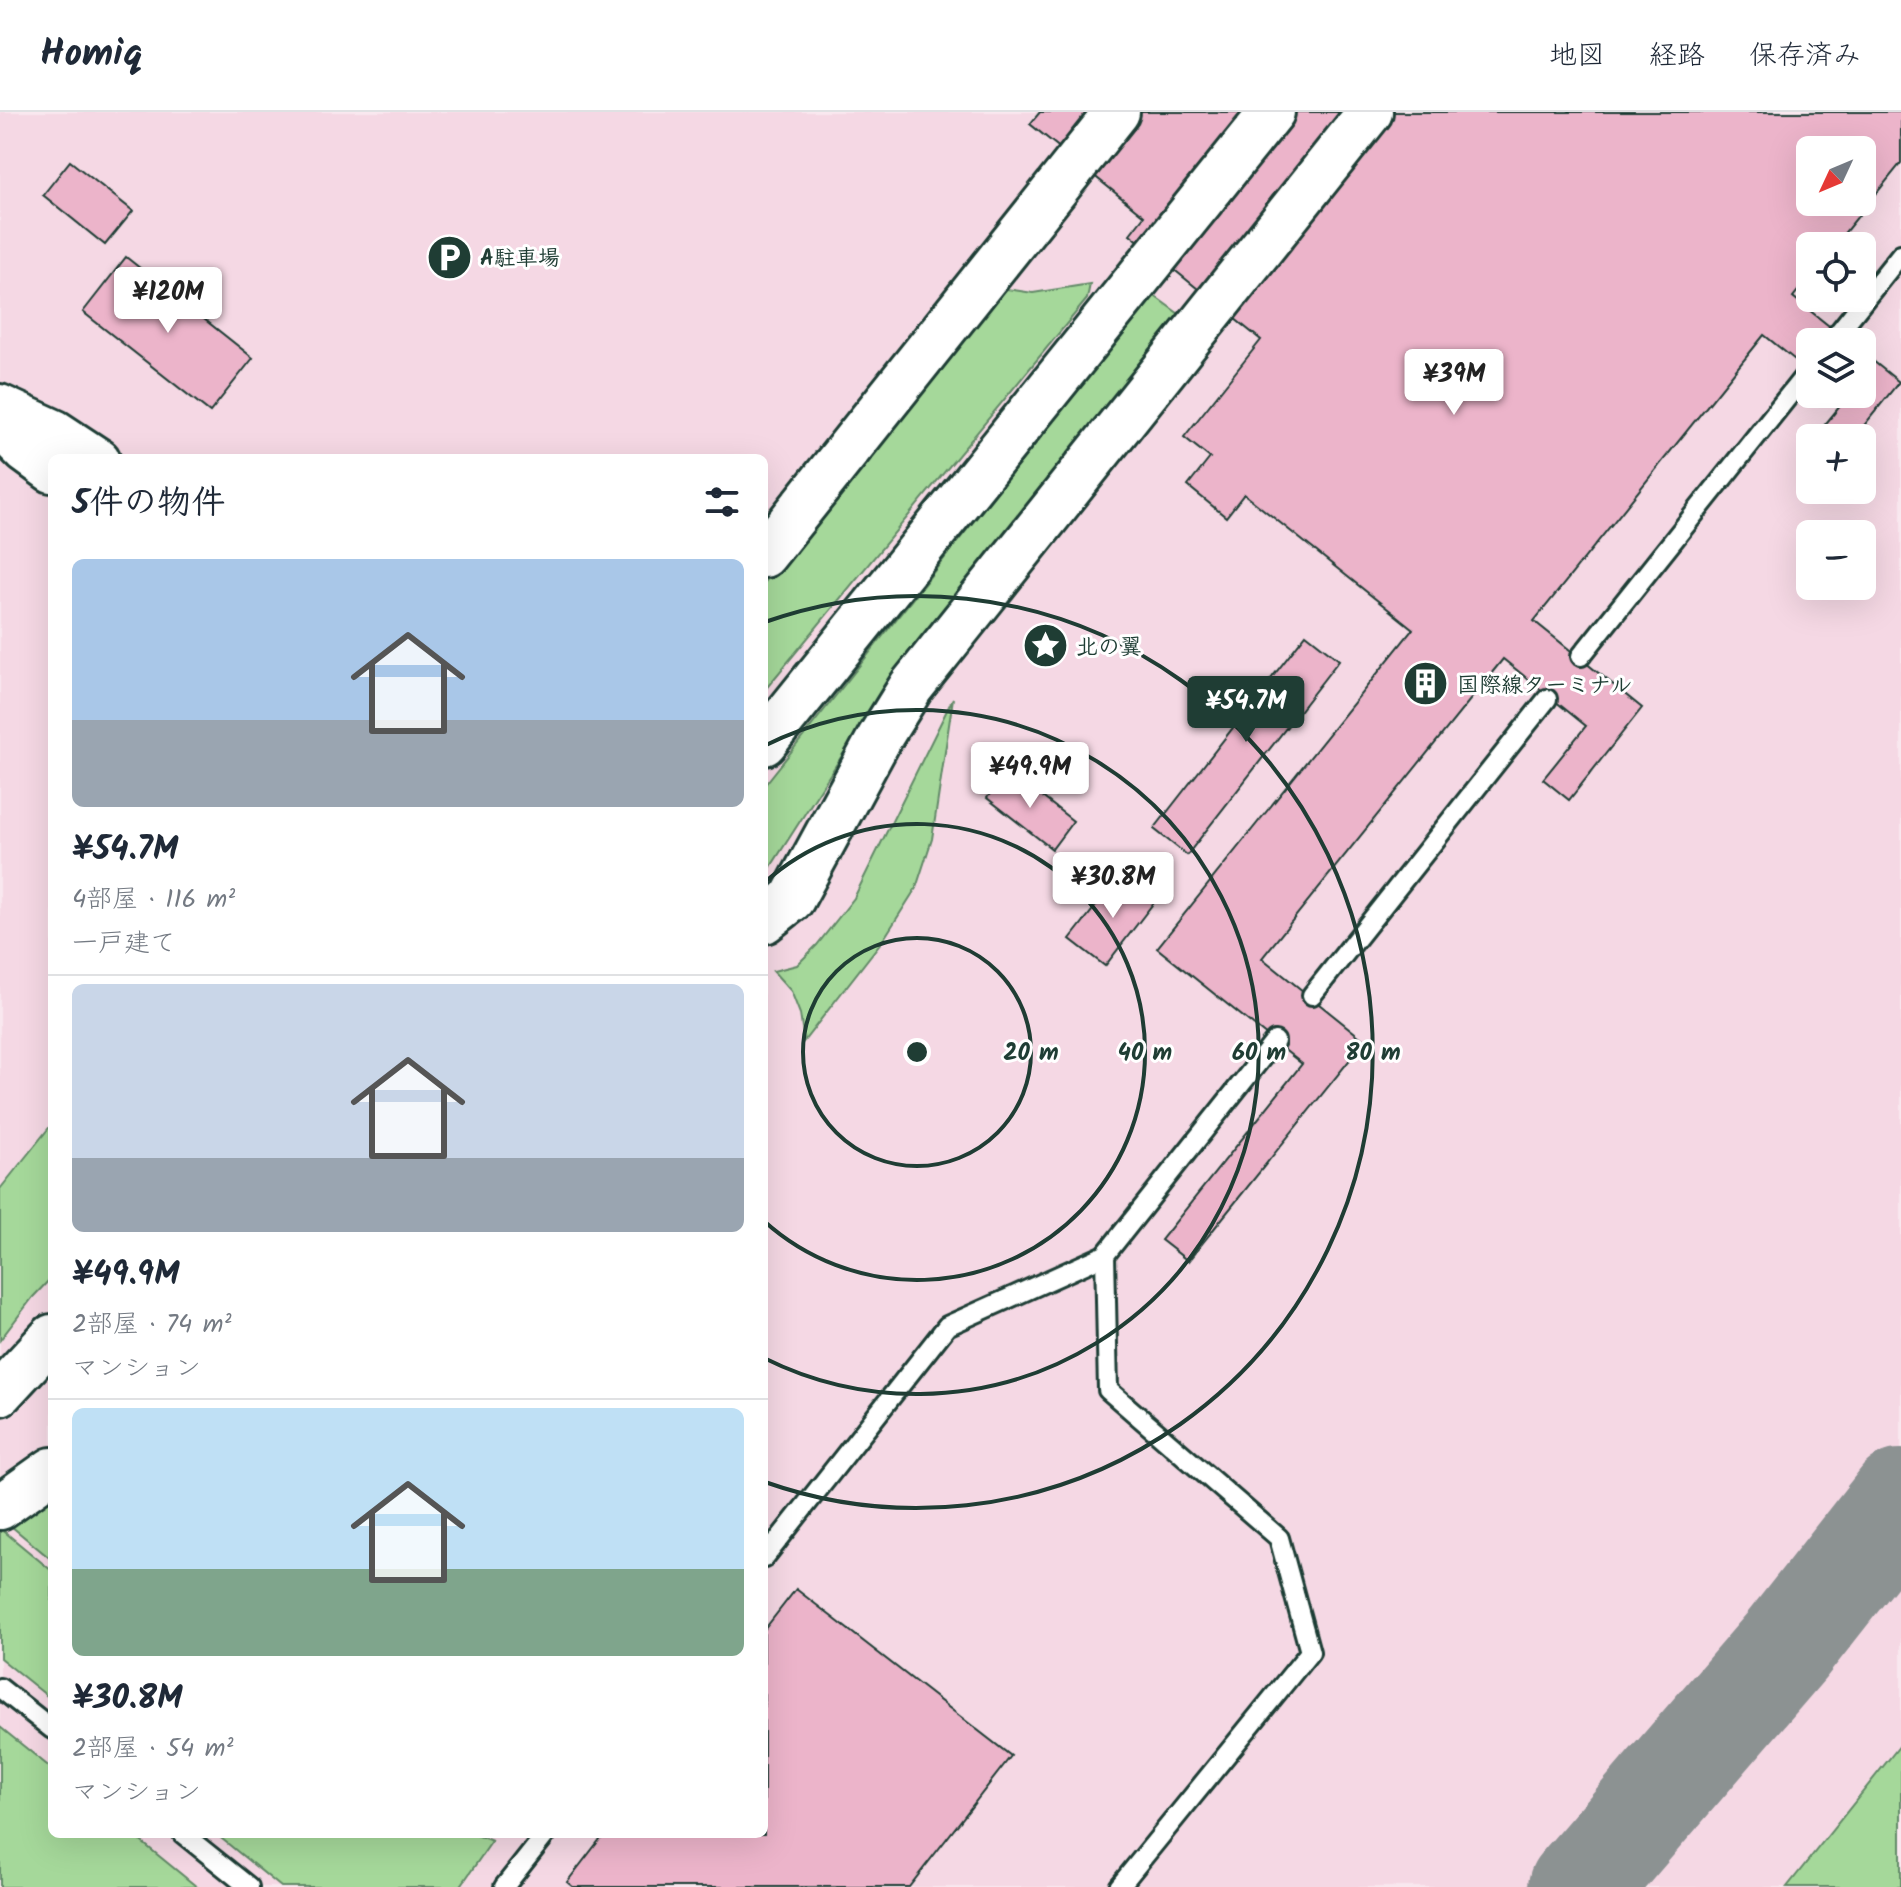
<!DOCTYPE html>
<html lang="ja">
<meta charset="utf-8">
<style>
:root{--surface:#fff;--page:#f2f2f3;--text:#1f2937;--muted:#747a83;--line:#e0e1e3;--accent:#1f3d34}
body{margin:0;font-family:Kalam,"Klee One",sans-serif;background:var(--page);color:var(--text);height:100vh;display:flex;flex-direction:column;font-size:30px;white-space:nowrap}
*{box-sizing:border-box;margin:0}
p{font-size:26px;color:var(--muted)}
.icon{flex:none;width:44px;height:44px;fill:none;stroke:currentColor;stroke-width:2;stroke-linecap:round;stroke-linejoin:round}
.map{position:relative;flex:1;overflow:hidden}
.drawer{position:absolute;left:48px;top:342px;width:720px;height:1384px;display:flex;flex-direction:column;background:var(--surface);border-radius:12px;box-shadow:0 8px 32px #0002}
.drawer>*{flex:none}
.needle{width:52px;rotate:226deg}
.buttons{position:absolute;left:1796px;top:24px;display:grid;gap:16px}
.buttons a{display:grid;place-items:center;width:80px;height:80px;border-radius:12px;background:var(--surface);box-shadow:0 8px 32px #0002;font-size:40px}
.price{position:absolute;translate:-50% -68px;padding:0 18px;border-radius:8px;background:#fff;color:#222;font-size:26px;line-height:52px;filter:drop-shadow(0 2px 4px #0008)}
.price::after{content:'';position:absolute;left:50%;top:48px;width:24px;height:18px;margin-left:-12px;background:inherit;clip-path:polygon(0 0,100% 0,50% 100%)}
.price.on{background:var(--accent);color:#fff}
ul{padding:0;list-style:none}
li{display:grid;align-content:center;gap:16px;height:424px;padding:0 24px}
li+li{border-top:2px solid var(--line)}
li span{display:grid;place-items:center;height:248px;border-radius:12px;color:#555}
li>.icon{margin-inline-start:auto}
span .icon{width:144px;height:144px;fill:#fffc;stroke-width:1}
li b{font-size:34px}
h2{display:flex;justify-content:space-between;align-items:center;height:96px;padding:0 24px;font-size:34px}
header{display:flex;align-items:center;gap:48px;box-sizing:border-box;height:112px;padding:0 40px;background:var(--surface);border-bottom:2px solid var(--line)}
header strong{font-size:38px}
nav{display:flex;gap:44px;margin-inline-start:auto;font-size:28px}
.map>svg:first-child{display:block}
.built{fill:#f5d8e4;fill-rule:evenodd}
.green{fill:#a5d89a;stroke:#628a67;stroke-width:2}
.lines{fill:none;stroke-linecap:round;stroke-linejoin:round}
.taxiway{stroke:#8c9292;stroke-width:102}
.building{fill:#ecb4ca;stroke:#1f3d34;stroke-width:2;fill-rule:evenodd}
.lane-casing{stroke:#1f3d34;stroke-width:24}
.street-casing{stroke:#1f3d34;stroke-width:42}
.secondary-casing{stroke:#1f3d34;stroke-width:50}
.lane{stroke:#fff;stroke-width:18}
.street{stroke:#fff;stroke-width:36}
.secondary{stroke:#fff;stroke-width:44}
.ring{fill:none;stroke:#1f3d34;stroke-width:4}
.labels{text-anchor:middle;stroke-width:6;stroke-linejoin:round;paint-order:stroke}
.poi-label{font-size:22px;font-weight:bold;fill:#1f3d34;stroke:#fff;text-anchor:start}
.centre{fill:#1f3d34;stroke:#fff;stroke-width:4}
.ring-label{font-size:24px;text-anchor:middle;font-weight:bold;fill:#1f3d34;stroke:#fff;stroke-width:6;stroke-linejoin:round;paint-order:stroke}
</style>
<header>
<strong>Homiq</strong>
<nav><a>地図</a><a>経路</a><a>保存済み</a></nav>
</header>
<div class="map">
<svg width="1901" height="1775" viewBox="0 0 1901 1775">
<rect width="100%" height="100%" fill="#f9e8ef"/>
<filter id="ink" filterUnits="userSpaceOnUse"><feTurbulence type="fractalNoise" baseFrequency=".0125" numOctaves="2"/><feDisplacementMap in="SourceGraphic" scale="16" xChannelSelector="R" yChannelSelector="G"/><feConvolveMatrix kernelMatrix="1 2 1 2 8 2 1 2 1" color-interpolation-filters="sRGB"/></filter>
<g filter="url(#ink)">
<!-- built -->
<path class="built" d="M0 0H1901V1775H0ZM1810 38H1862V90H1810ZM1810 134H1862V186H1810ZM1810 230H1862V282H1810ZM1810 326H1862V378H1810ZM52 346H764V1722H52ZM1810 422H1862V474H1810Z"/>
<!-- green -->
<g class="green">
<path d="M1090 172 1087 187 764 579V470L1000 176 1033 181Z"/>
<path d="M1153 183 1179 202 886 575 770 756 764 761V674Z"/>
<path d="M953 586 932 727 916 776 885 825 804 929 800 902 791 879 773 859 797 853 817 833 854 786Z"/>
<path d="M52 1012V1165L33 1185 0 1228V1077Z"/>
<path d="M52 1383V1448L11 1414Z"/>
<path d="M0 1416 52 1459V1588L0 1546Z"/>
<path d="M0 1615 52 1657V1722H132L197 1775H0Z"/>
<path d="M1901 1632V1775H1787Z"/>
<path d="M216 1722H474L492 1729 460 1775H281Z"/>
</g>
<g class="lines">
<!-- taxiway -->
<path class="taxiway" d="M1579 1775 1787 1533 1901 1388"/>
</g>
<!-- building -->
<g class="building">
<path d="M1040 0H1901V51L1834 134H1810V164L1793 185 1849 230H1810V260L1764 223 1534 509 1642 596 1569 688 1543 667 1586 614 1503 547 1262 846 1365 929 1188 1149 1161 1128 1302 952 1157 836 1413 517 1244 382 1226 405 1188 374 1210 346 1184 325 1261 228 1130 122 1144 104 1030 12ZM1810 38H1862V90H1810Z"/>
<path d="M70 49 133 99 105 133 43 83Z"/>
<path d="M126 145 253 246 210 300 83 200Z"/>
<path d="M1862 240 1899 270 1854 326H1814L1845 288 1838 282H1862Z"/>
<path d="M1306 522 1339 548 1187 743 1154 717Z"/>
<path d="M1008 658 1073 709 1052 737 987 686Z"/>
<path d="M1121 762 1155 789 1105 854 1070 827Z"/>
<path d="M796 1477 1011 1644 909 1775H573L567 1770 604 1722H764V1518Z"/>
</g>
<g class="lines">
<defs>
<g id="lane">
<path d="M1838 221 1901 142"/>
<path d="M1581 544 1810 257"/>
<path d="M1312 883 1547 587"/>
<path d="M1105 1143 1108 1278 1279 1426 1310 1540 1119 1775"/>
<path d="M764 1446 947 1214 1105 1143 1275 929"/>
<path d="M0 1576 52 1617"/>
<path d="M183 1722 249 1775"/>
<path d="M504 1775 546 1722"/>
</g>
<path id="street" d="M0 291 57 317 101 346"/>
<g id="secondary">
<path d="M0 313 26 339 52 358"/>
<path d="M764 443 1117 0"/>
<path d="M764 631 1272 0"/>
<path d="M764 809 792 787 880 625 911 575 1370 0"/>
<path d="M0 1281 52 1225"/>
<path d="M0 1395 52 1358"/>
</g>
</defs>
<!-- lane casing -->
<use href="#lane" class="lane-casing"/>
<!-- street casing -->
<use href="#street" class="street-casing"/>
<!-- secondary casing -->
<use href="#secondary" class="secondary-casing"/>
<!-- lane -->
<use href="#lane" class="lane"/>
<!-- street -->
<use href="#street" class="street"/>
<!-- secondary -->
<use href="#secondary" class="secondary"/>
</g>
</g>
<!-- distance rings -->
<g class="ring">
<circle cx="917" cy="940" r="114"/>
<path d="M764 771A228 228 0 1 1 764 1109"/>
<path d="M764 634A342 342 0 1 1 764 1246"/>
<path d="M765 510A456 456 0 1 1 765 1370"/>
</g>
<!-- icons -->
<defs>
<symbol id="parking-disc" viewBox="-11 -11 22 22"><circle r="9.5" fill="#1f3d34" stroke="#fff"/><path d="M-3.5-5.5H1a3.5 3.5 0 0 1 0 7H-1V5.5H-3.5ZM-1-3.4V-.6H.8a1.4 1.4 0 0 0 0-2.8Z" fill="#fff"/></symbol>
<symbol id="sight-disc" viewBox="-11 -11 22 22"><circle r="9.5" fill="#1f3d34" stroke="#fff"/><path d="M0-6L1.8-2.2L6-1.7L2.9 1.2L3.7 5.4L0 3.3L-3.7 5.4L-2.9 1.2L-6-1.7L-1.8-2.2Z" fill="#fff"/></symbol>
<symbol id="building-disc" viewBox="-11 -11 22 22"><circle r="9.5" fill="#1f3d34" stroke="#fff"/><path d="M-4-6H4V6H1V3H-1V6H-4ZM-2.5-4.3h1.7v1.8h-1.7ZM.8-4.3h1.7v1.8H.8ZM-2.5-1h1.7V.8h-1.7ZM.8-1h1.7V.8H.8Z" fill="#fff"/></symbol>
</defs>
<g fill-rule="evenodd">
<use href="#parking-disc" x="424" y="120" width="51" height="51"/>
<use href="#sight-disc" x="1020" y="508" width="51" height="51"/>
<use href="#building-disc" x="1400" y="546" width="51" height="51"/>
</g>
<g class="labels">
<!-- poi labels -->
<g class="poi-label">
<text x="480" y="153">A駐車場</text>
<text x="1076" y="542">北の翼</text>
<text x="1457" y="580">国際線ターミナル</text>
</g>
</g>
<circle cx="917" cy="940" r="12" class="centre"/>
<g class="ring-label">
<text x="1031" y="948">20 m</text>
<text x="1145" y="948">40 m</text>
<text x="1259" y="948">60 m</text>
<text x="1373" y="948">80 m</text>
</g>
</svg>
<div class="buttons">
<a><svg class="needle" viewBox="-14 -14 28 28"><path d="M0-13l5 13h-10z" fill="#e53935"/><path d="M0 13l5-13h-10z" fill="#747a83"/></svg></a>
<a><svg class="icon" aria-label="locate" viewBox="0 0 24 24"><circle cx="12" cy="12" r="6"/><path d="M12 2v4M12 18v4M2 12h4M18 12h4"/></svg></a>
<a><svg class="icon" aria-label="layers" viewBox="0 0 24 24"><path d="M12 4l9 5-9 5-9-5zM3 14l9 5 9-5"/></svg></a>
<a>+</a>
<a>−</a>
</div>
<b class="price" style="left:168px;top:223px">¥120M</b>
<b class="price" style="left:1454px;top:305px">¥39M</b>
<b class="price on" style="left:1246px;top:632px">¥54.7M</b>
<b class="price" style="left:1030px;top:698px">¥49.9M</b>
<b class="price" style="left:1113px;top:808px">¥30.8M</b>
<section class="drawer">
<h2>5件の物件<svg class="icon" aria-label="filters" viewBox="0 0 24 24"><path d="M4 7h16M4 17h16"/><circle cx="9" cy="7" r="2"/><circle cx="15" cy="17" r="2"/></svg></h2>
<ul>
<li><span style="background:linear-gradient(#a9c7e8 65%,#9aa5b1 0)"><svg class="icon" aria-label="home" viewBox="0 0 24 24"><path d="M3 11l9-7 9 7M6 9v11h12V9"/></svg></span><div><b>¥54.7M</b><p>4部屋 · 116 m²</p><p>一戸建て</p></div></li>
<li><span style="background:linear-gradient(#c9d6e8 70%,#9aa5b1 0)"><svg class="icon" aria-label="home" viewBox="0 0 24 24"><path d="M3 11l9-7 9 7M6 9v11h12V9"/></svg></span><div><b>¥49.9M</b><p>2部屋 · 74 m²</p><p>マンション</p></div></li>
<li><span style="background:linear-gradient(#bfe0f5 65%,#7fa58c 0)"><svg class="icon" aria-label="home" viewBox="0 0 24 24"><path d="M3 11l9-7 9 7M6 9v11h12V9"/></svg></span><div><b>¥30.8M</b><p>2部屋 · 54 m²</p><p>マンション</p></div></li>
</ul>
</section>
</div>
